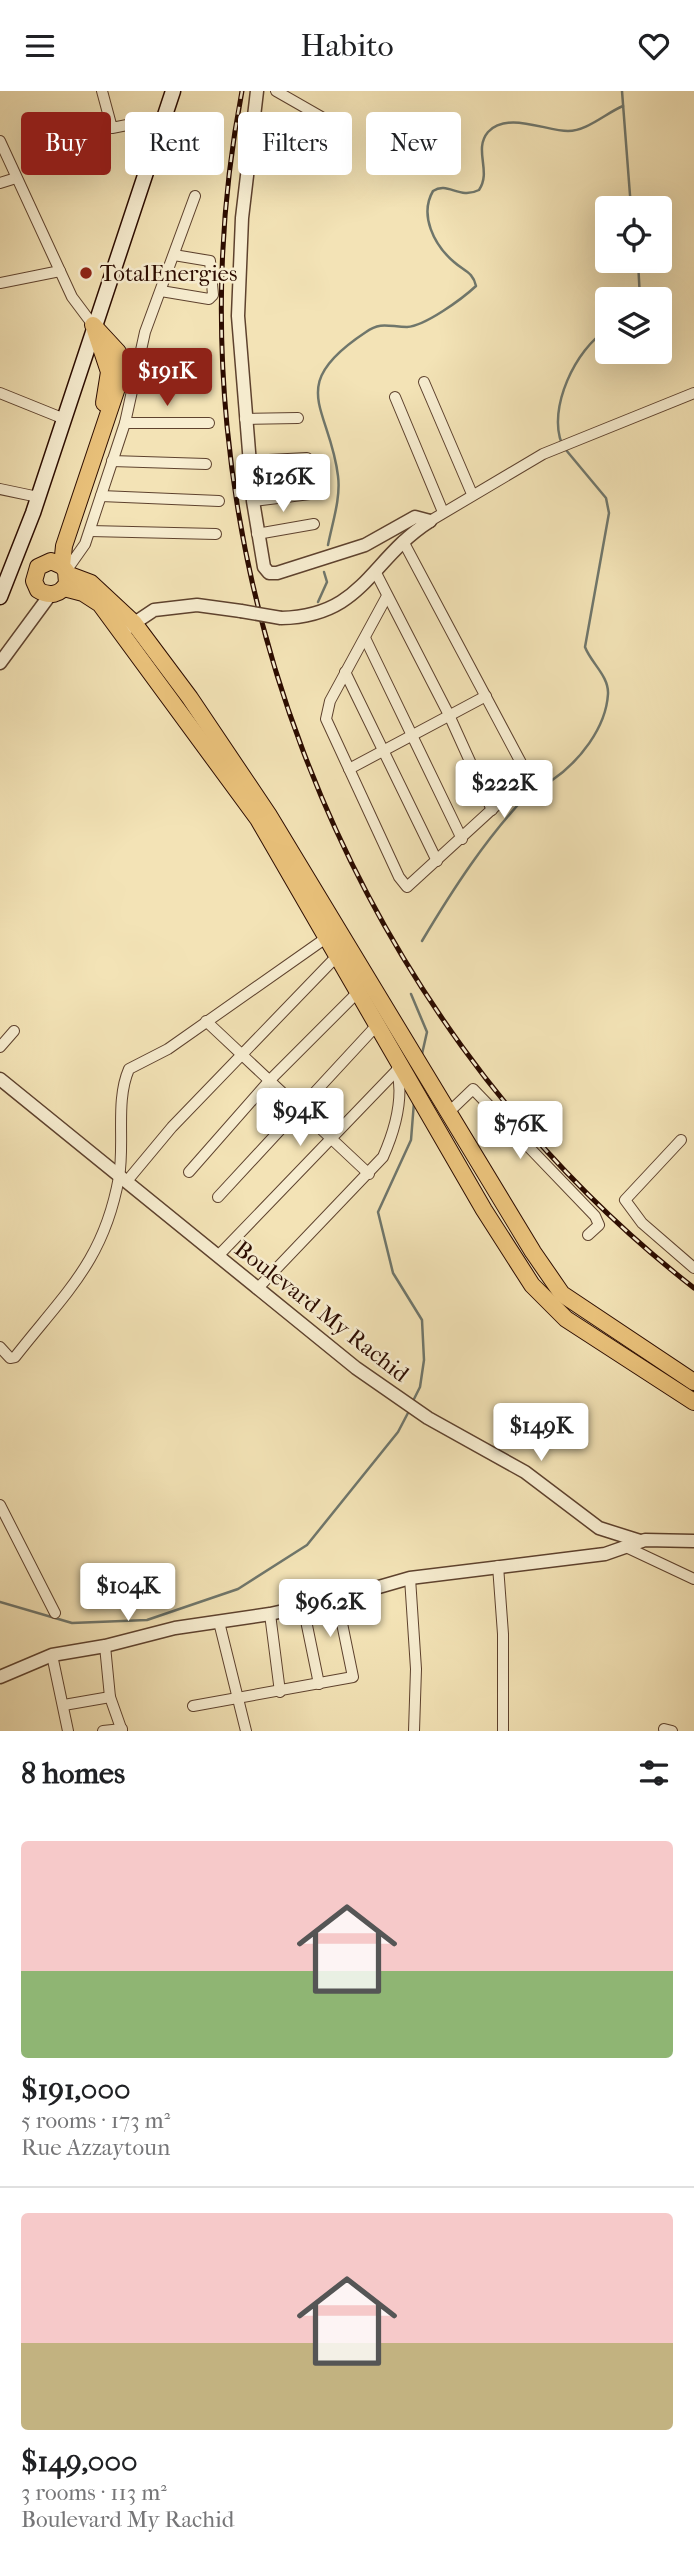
<!DOCTYPE html>
<meta charset="utf-8">
<style>
:root{--surface:#fff;--page:#f2f2f2;--text:#202124;--muted:#757577;--line:#e0e0e0;--accent:#8f2418}
body{margin:0;font-family:"IM FELL French Canon",serif;background:var(--page);color:var(--text);height:100vh;display:flex;flex-direction:column;font-size:26px;white-space:nowrap}
*{box-sizing:border-box;margin:0}
p{font-size:23px;color:var(--muted)}
.icon{flex:none;width:38px;height:38px;fill:none;stroke:currentColor;stroke-width:2;stroke-linecap:round;stroke-linejoin:round}
.map{position:relative;height:1640px;overflow:hidden}
.details{display:flex;flex-direction:column;background:var(--surface);flex:1}
.details>*{flex:none}
.top-card{position:absolute;left:21px;top:21px;width:653px;height:63px;display:flex;gap:14px}
.controls{position:absolute;left:595px;top:105px;display:grid;gap:14px}
.controls a{display:grid;place-items:center;width:77px;height:77px;border-radius:7px;background:var(--surface);box-shadow:0 7px 28px #0002;font-size:35px}
.price{position:absolute;translate:-50% -60px;padding:0 16px;border-radius:7px;background:#fff;color:#222;font-size:23px;line-height:46px;filter:drop-shadow(0 2px 4px #0008)}
.price::after{content:'';position:absolute;left:50%;top:42px;width:21px;height:16px;margin-left:-10px;background:inherit;clip-path:polygon(0 0,100% 0,50% 100%)}
.price.on{background:var(--accent);color:#fff}
ul{padding:0;list-style:none}
li{display:grid;align-content:center;gap:14px;height:371px;padding:0 21px}
li+li{border-top:2px solid var(--line)}
li span{display:grid;place-items:center;height:217px;border-radius:7px;color:#555}
li>.icon{margin-inline-start:auto}
span .icon{width:126px;height:126px;fill:#fffc;stroke-width:1}
li b{font-size:30px}
h2{display:flex;justify-content:space-between;align-items:center;height:84px;padding:0 21px;font-size:30px}
.chip{padding:0 24px;border-radius:7px;background:var(--surface);box-shadow:0 7px 28px #0002;font-size:24px;line-height:63px}
.chip.on{background:var(--accent);color:#fff}
header{display:flex;justify-content:space-between;align-items:center;height:91px;padding:0 21px;background:var(--surface);font-size:32px;font-weight:600}
.map>svg:first-child{display:block}
.lines{fill:none;stroke-linecap:round;stroke-linejoin:round}
.stream{stroke:#6f766b;stroke-width:2.5}
.minor-casing{stroke:#5e422e;stroke-width:12}
.tertiary-casing{stroke:#5e422e;stroke-width:15}
.secondary-casing{stroke:#2c0c00;stroke-width:17}
.primary-casing{stroke:#2c0c00;stroke-width:18}
.minor{stroke:#f7edd0;stroke-width:10}
.tertiary{stroke:#f7edd0;stroke-width:12}
.secondary{stroke:#f7edd0;stroke-width:14}
.primary{stroke:#eac27b;stroke-width:16}
.rail-casing{stroke:#2c0c00;stroke-width:5}
.rail{stroke:#f7edd0;stroke-width:2.5;stroke-dasharray:8;stroke-linecap:butt}
.tertiary-bridge-casing{stroke:#5e422e;stroke-width:15;stroke-linecap:butt}
.tertiary-bridge{stroke:#f7edd0;stroke-width:12}
.poi-dot{fill:#8f2418;stroke:#f7edd0;stroke-width:2.5}
.labels{text-anchor:middle;stroke-width:5;stroke-linejoin:round;paint-order:stroke}
.poi-label{font-size:23px;fill:#2c0c00;stroke:#f7edd0;text-anchor:start}
.street-label{font-size:23px;fill:#2c0c00;stroke:#f7edd0}
</style>
<header><svg class="icon" aria-label="menu" viewBox="0 0 24 24"><path d="M4 6h16M4 12h16M4 18h16"/></svg>Habito<svg class="icon" aria-label="heart" viewBox="0 0 24 24"><path d="M12 20l-8-8c-3-5 5-10 8-4 3-6 11-1 8 4z"/></svg></header>
<div class="map">
<svg width="694" height="1640" viewBox="0 0 694 1640">
<rect width="100%" height="100%" fill="#f3e3b6"/>
<filter id="stains"><feTurbulence type="fractalNoise" baseFrequency=".00286" numOctaves="4"/><feColorMatrix values="0 0 0 0 .2 0 0 0 0 .09 0 0 0 0 .02 0 0 0 .5 -.17"/></filter>
<radialGradient id="worn" r=".72"><stop offset=".6" stop-color="#630" stop-opacity="0"/><stop offset="1" stop-color="#630" stop-opacity=".3"/></radialGradient>
<g class="lines">
<!-- stream -->
<g class="stream">
<path d="M622 0 631 117"/>
<path d="M638 170 640 208"/>
<path d="M562 353C547 318 576 257 607 239"/>
<path d="M328 454C332 433 341 407 338 385 330 316 284 295 366 241 381 230 390 236 407 236 425 235 462 208 476 195 473 181 464 180 454 171 434 154 419 124 433 100 448 90 459 109 479 99 492 80 473 59 488 41 507 20 546 40 568 40 587 40 606 22 623 15"/>
<path d="M318 511 327 491 324 481"/>
<path d="M422 850C453 798 486 747 528 703 535 697 544 695 551 690 579 671 606 637 608 603 609 585 591 572 585 556L609 422 606 407 566 359"/>
<path d="M411 903 427 941 422 963"/>
<path d="M413 1310 420 1296 424 1269 422 1229 393 1182 378 1121 411 1049 414 1011"/>
<path d="M0 1511 72 1532 147 1529 238 1498 307 1454 398 1341 409 1320"/>
</g>
<defs>
<g id="minor">
<path d="M102 0 112 37 147 30 161 33"/>
<path d="M276 0 325 28 336 44"/>
<path d="M0 50 72 206 93 234"/>
<path d="M0 92 16 87"/>
<path d="M0 192 60 180"/>
<path d="M161 200 209 208 213 204 210 170 174 164"/>
<path d="M424 291 472 403"/>
<path d="M133 292 205 293"/>
<path d="M0 302 62 327"/>
<path d="M395 306 443 421"/>
<path d="M245 328 298 327"/>
<path d="M125 332H209"/>
<path d="M112 370 206 373"/>
<path d="M249 370 307 367"/>
<path d="M0 398 38 406"/>
<path d="M101 405 219 410"/>
<path d="M253 410 310 403"/>
<path d="M430 430 543 363 694 302"/>
<path d="M90 440 216 443"/>
<path d="M257 443 314 433"/>
<path d="M66 480 85 453 125 332 145 241 195 105"/>
<path d="M375 480 449 624 492 719"/>
<path d="M387 505 330 610 326 628 399 786 407 796 524 689 527 683 403 450"/>
<path d="M365 547 462 748"/>
<path d="M345 581 437 770"/>
<path d="M349 678 486 605"/>
<path d="M206 930 369 1083"/>
<path d="M0 956 14 940"/>
<path d="M449 1021 473 998 595 1125 599 1134 588 1144"/>
<path d="M681 1049 625 1109 642 1132 694 1177"/>
<path d="M189 1081 269 990 358 901"/>
<path d="M127 1090 172 1036 337 865"/>
<path d="M218 1106 377 934"/>
<path d="M218 1165 400 976"/>
<path d="M257 1198 383 1066C395 1039 404 1007 397 978"/>
<path d="M0 1256 10 1267 15 1266C65 1202 104 1170 119 1086 125 1052 115 1010 129 978L168 958 326 847"/>
<path d="M0 1414 55 1522"/>
<path d="M626 1456 694 1488"/>
<path d="M498 1475 503 1543V1640"/>
<path d="M410 1487 416 1578 414 1640"/>
<path d="M303 1515 319 1593"/>
<path d="M270 1523 280 1601"/>
<path d="M219 1531 246 1640"/>
<path d="M105 1555 110 1606 122 1640"/>
<path d="M52 1564 68 1640"/>
<path d="M64 1614 110 1606"/>
<path d="M193 1615 353 1586 337 1508"/>
<path d="M664 1638 672 1640"/>
<path d="M103 1640 122 1638"/>
</g>
<g id="tertiary">
<path d="M257 0 242 127 238 225 253 410 264 476 269 482H277L365 454 415 426 430 430"/>
<path d="M281 527C364 525 369 469 430 430"/>
<path d="M127 537 154 519 197 514 241 520"/>
<path d="M0 572 50 504"/>
<path d="M0 988 356 1277 428 1327 525 1381 599 1437 640 1450"/>
<path d="M0 1586 52 1564 105 1555 175 1537 270 1523 337 1508 410 1487 605 1463 645 1449 694 1450"/>
</g>
<path id="secondary" d="M0 506 33 422 173 0"/>
<g id="primary">
<path d="M95 239 109 281 104 312"/>
<path d="M62 475 51 470 38 476 34 490 38 499C49 506 61 504 67 492L66 480 62 475 64 455 121 285 118 261 93 234"/>
<path d="M67 483 91 492 134 532 190 607 268 723 533 1161 562 1203 694 1291"/>
<path d="M64 497 83 502 100 513 258 728 484 1119 532 1194 566 1228 694 1311"/>
</g>
</defs>
<!-- minor casing -->
<use href="#minor" class="minor-casing"/>
<!-- tertiary casing -->
<use href="#tertiary" class="tertiary-casing"/>
<!-- secondary casing -->
<use href="#secondary" class="secondary-casing"/>
<!-- primary casing -->
<use href="#primary" class="primary-casing"/>
<!-- minor -->
<use href="#minor" class="minor"/>
<!-- tertiary -->
<use href="#tertiary" class="tertiary"/>
<!-- secondary -->
<use href="#secondary" class="secondary"/>
<!-- primary -->
<use href="#primary" class="primary"/>
<defs>
<path id="rail" d="M242 0C157 442 340 921 694 1197"/>
</defs>
<!-- rail casing -->
<use href="#rail" class="rail-casing"/>
<!-- rail -->
<use href="#rail" class="rail"/>
<defs>
<path id="tertiary-bridge" d="M241 520 281 527"/>
</defs>
<!-- tertiary-bridge casing -->
<use href="#tertiary-bridge" class="tertiary-bridge-casing"/>
<!-- tertiary-bridge -->
<use href="#tertiary-bridge" class="tertiary-bridge"/>
</g>
<!-- markers -->
<circle class="poi-dot" cx="86" cy="182" r="7"/>
<g class="labels">
<!-- poi labels -->
<g class="poi-label">
<text x="100" y="190">TotalEnergies</text>
</g>
<!-- street labels -->
<g class="street-label">
<text transform="translate(322 1220) rotate(38)" y="8">Boulevard My Rachid</text>
</g>
</g>
<rect width="100%" height="100%" filter="url(#stains)"/>
<rect width="100%" height="100%" fill="url(#worn)"/>
</svg>
<div class="controls">
<a><svg class="icon" aria-label="locate" viewBox="0 0 24 24"><circle cx="12" cy="12" r="6"/><path d="M12 2v4M12 18v4M2 12h4M18 12h4"/></svg></a>
<a><svg class="icon" aria-label="layers" viewBox="0 0 24 24"><path d="M12 4l9 5-9 5-9-5zM3 14l9 5 9-5"/></svg></a>
</div>
<b class="price on" style="left:167px;top:317px">$191K</b>
<b class="price" style="left:283px;top:423px">$126K</b>
<b class="price" style="left:504px;top:729px">$222K</b>
<b class="price" style="left:300px;top:1057px">$94K</b>
<b class="price" style="left:520px;top:1070px">$76K</b>
<b class="price" style="left:541px;top:1372px">$149K</b>
<b class="price" style="left:128px;top:1532px">$104K</b>
<b class="price" style="left:330px;top:1548px">$96.2K</b>
<div class="top-card">
<a class="chip on">Buy</a>
<a class="chip">Rent</a>
<a class="chip">Filters</a>
<a class="chip">New</a>
</div>
</div>
<section class="details">
<h2>8 homes<svg class="icon" aria-label="filters" viewBox="0 0 24 24"><path d="M4 7h16M4 17h16"/><circle cx="9" cy="7" r="2"/><circle cx="15" cy="17" r="2"/></svg></h2>
<ul>
<li><span style="background:linear-gradient(#f6c9c9 60%,#8fb573 0)"><svg class="icon" aria-label="home" viewBox="0 0 24 24"><path d="M3 11l9-7 9 7M6 9v11h12V9"/></svg></span><div><b>$191,000</b><p>5 rooms · 173 m²</p><p>Rue Azzaytoun</p></div></li>
<li><span style="background:linear-gradient(#f6c9c9 60%,#c2b280 0)"><svg class="icon" aria-label="home" viewBox="0 0 24 24"><path d="M3 11l9-7 9 7M6 9v11h12V9"/></svg></span><div><b>$149,000</b><p>3 rooms · 113 m²</p><p>Boulevard My Rachid</p></div></li>
</ul>
</section>
